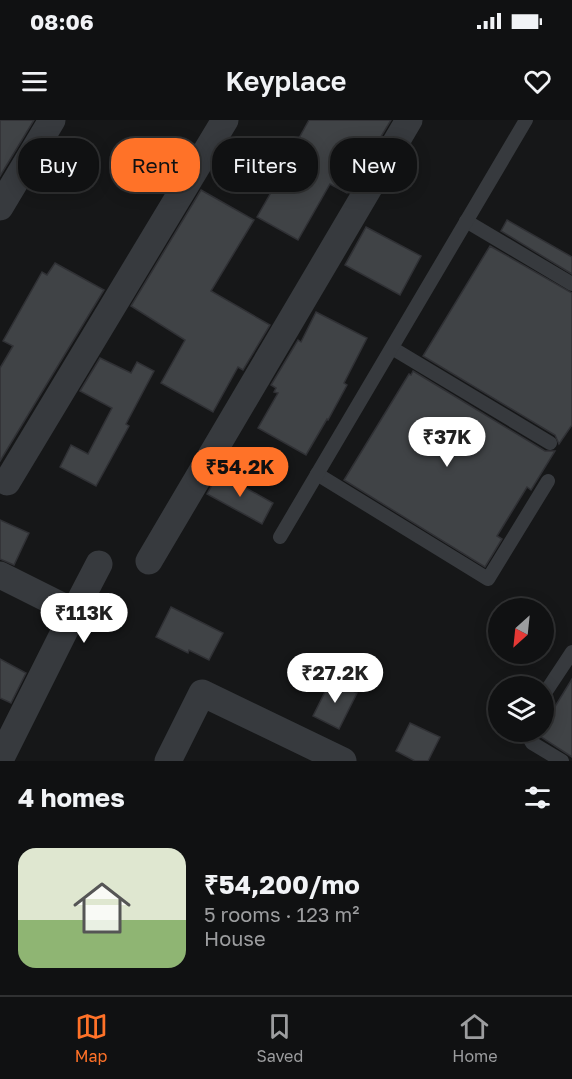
<!DOCTYPE html>
<meta charset="utf-8">
<style>
:root{--surface:#101112;--page:#1e1f20;--text:#f1f3f6;--muted:#9c9d9f;--line:#303132;--accent:#ff7228}
body{margin:0;font-family:"Golos Text",sans-serif;background:var(--page);color:var(--text);height:100vh;display:flex;flex-direction:column;font-size:22px;white-space:nowrap}
*{box-sizing:border-box;margin:0}
p{font-size:20px;color:var(--muted)}
.icon{flex:none;width:33px;height:33px;fill:none;stroke:currentColor;stroke-width:2;stroke-linecap:round;stroke-linejoin:round}
.map{position:relative;height:641px;overflow:hidden}
.sheet{display:flex;flex-direction:column;background:var(--surface);flex:1}
.sheet>*{flex:none}
.hud{position:absolute;left:18px;top:18px;width:537px;height:54px;display:flex;gap:12px}
.needle{width:39px;rotate:207deg}
.controls{position:absolute;left:488px;top:478px;display:grid;gap:12px}
.controls a{display:grid;place-items:center;width:66px;height:66px;border-radius:50%;background:var(--surface);box-shadow:0 3px 15px #0003,0 0 0 2px var(--line);font-size:30px}
.price{position:absolute;translate:-50% -51px;padding:0 14px;border-radius:21px;background:#fff;color:#222;font-size:20px;line-height:39px;filter:drop-shadow(0 2px 3px #0008)}
.price::after{content:'';position:absolute;left:50%;top:36px;width:18px;height:14px;margin-left:-9px;background:inherit;clip-path:polygon(0 0,100% 0,50% 100%)}
.price.on{background:var(--accent);color:#111}
ul{padding:0;list-style:none}
li{display:flex;align-items:center;gap:18px;height:150px;padding:0 18px}
li span{display:grid;place-items:center;flex:none;width:168px;height:120px;border-radius:18px;color:#555}
li>.icon{margin-inline-start:auto}
span .icon{width:72px;height:72px;fill:#fffc;stroke-width:1}
li b{font-size:26px}
h2{display:flex;justify-content:space-between;align-items:center;height:72px;padding:0 18px;font-size:26px}
.chip{padding:0 21px;border-radius:24px;background:var(--surface);box-shadow:0 3px 15px #0003,0 0 0 2px var(--line);font-size:21px;line-height:54px}
.chip.on{background:var(--accent);color:#111}
.status{display:flex;justify-content:space-between;align-items:center;height:42px;padding:0 30px;background:var(--surface);direction:ltr}
.status svg{height:16px;fill:currentColor}
header{display:flex;justify-content:space-between;align-items:center;height:78px;padding:0 18px;background:var(--surface);font-size:27px;font-weight:600}
.tabs{display:flex;justify-content:space-around;align-items:center;height:84px;border-top:2px solid var(--line);background:var(--surface);font-size:16px;color:var(--muted)}
.tabs a{display:grid;justify-items:center;gap:3px}
.tabs .on{color:var(--accent)}
.map>svg:first-child{display:block}
.building{fill:#404346;stroke:#303135;stroke-width:1.5}
.lines{fill:none;stroke-linecap:round;stroke-linejoin:round}
.service{stroke:#373a3e;stroke-width:14}
.minor{stroke:#373a3e;stroke-width:27}
</style>
<div class="status"><b>08:06</b><svg viewBox="0 0 49 12"><path d="M0 12V9h3v3zM5 12V6h3v6zM10 12V3h3v9zM15 12V0h3v12zM26 1h20v11H26zM47 4h2v5h-2z"/></svg></div>
<header><svg class="icon" aria-label="menu" viewBox="0 0 24 24"><path d="M4 6h16M4 12h16M4 18h16"/></svg>Keyplace<svg class="icon" aria-label="heart" viewBox="0 0 24 24"><path d="M12 20l-8-8c-3-5 5-10 8-4 3-6 11-1 8 4z"/></svg></header>
<div class="map">
<svg width="572" height="641" viewBox="0 0 572 641">
<rect width="100%" height="100%" fill="#161718"/>
<!-- building -->
<g class="building">
<path d="M0 0H34L0 56Z"/>
<path d="M309 0H391L347 73 330 64 298 120 257 97 289 41 287 40Z"/>
<path d="M201 70 254 100 211 171 270 205 243 250 238 247 213 292 161 263 185 220 131 186Z"/>
<path d="M507 100 572 137V154L501 111Z"/>
<path d="M366 107 421 136 400 175 345 145Z"/>
<path d="M490 126 572 173V305L559 324 555 315 423 236Z"/>
<path d="M55 143 104 170 0 341V248L13 226 3 221 42 152 47 155Z"/>
<path d="M316 192 367 218 344 263 347 265 328 300 327 299 306 335 258 308 278 273 274 272 276 268 271 265 298 220 301 222Z"/>
<path d="M100 238 131 253 137 242 154 251 126 304 129 306 96 366 60 347 71 325 88 334 112 288 80 271Z"/>
<path d="M413 251 545 331H555L531 370 527 367 497 416 502 419 485 447 344 360 409 254 411 255Z"/>
<path d="M219 353 273 383 262 404 207 374Z"/>
<path d="M0 400 29 413 14 445 0 439Z"/>
<path d="M171 487 223 513 209 540 189 530 188 533 156 517Z"/>
<path d="M0 539 26 553 11 583 0 578Z"/>
<path d="M572 559V637L538 615 539 612H543V606Z"/>
<path d="M331 560 357 573 339 609 313 596Z"/>
<path d="M410 603 440 617 428 641H415L396 631Z"/>
</g>
<g class="lines">
<!-- service -->
<g class="service">
<path d="M466 101 572 164"/>
<path d="M392 228 550 323"/>
<path d="M317 354 488 459 548 361"/>
<path d="M280 417 526 0"/>
<path d="M543 576 572 532"/>
<path d="M526 612 532 623 562 641"/>
</g>
<!-- minor -->
<g class="minor">
<path d="M0 87 52 0"/>
<path d="M7 362 225 0"/>
<path d="M149 441 409 0"/>
<path d="M0 455 74 492 0 640"/>
<path d="M74 492 99 444"/>
<path d="M168 641 202 573 343 641"/>
</g>
</g>
</svg>
<div class="controls">
<a><svg class="needle" viewBox="-14 -14 28 28"><path d="M0-13l5 13h-10z" fill="#e53935"/><path d="M0 13l5-13h-10z" fill="#9c9d9f"/></svg></a>
<a><svg class="icon" aria-label="layers" viewBox="0 0 24 24"><path d="M12 4l9 5-9 5-9-5zM3 14l9 5 9-5"/></svg></a>
</div>
<b class="price" style="left:447px;top:348px">₹37K</b>
<b class="price on" style="left:240px;top:378px">₹54.2K</b>
<b class="price" style="left:84px;top:524px">₹113K</b>
<b class="price" style="left:335px;top:584px">₹27.2K</b>
<div class="hud">
<a class="chip">Buy</a>
<a class="chip on">Rent</a>
<a class="chip">Filters</a>
<a class="chip">New</a>
</div>
</div>
<section class="sheet">
<h2>4 homes<svg class="icon" aria-label="filters" viewBox="0 0 24 24"><path d="M4 7h16M4 17h16"/><circle cx="9" cy="7" r="2"/><circle cx="15" cy="17" r="2"/></svg></h2>
<ul>
<li><span style="background:linear-gradient(#dfe7d0 60%,#8fb573 0)"><svg class="icon" aria-label="home" viewBox="0 0 24 24"><path d="M3 11l9-7 9 7M6 9v11h12V9"/></svg></span><div><b>₹54,200/mo</b><p>5 rooms · 123 m²</p><p>House</p></div></li>
</ul>
</section>
<nav class="tabs">
<a class="on"><svg class="icon" aria-label="map" viewBox="0 0 24 24"><path d="M3 6l6-2 6 2 6-2v14l-6 2-6-2-6 2zM9 4v14M15 6v14"/></svg>Map</a>
<a><svg class="icon" aria-label="saved" viewBox="0 0 24 24"><path d="M7 4h10v16l-5-4-5 4z"/></svg>Saved</a>
<a><svg class="icon" aria-label="home" viewBox="0 0 24 24"><path d="M3 11l9-7 9 7M6 9v11h12V9"/></svg>Home</a>
</nav>
